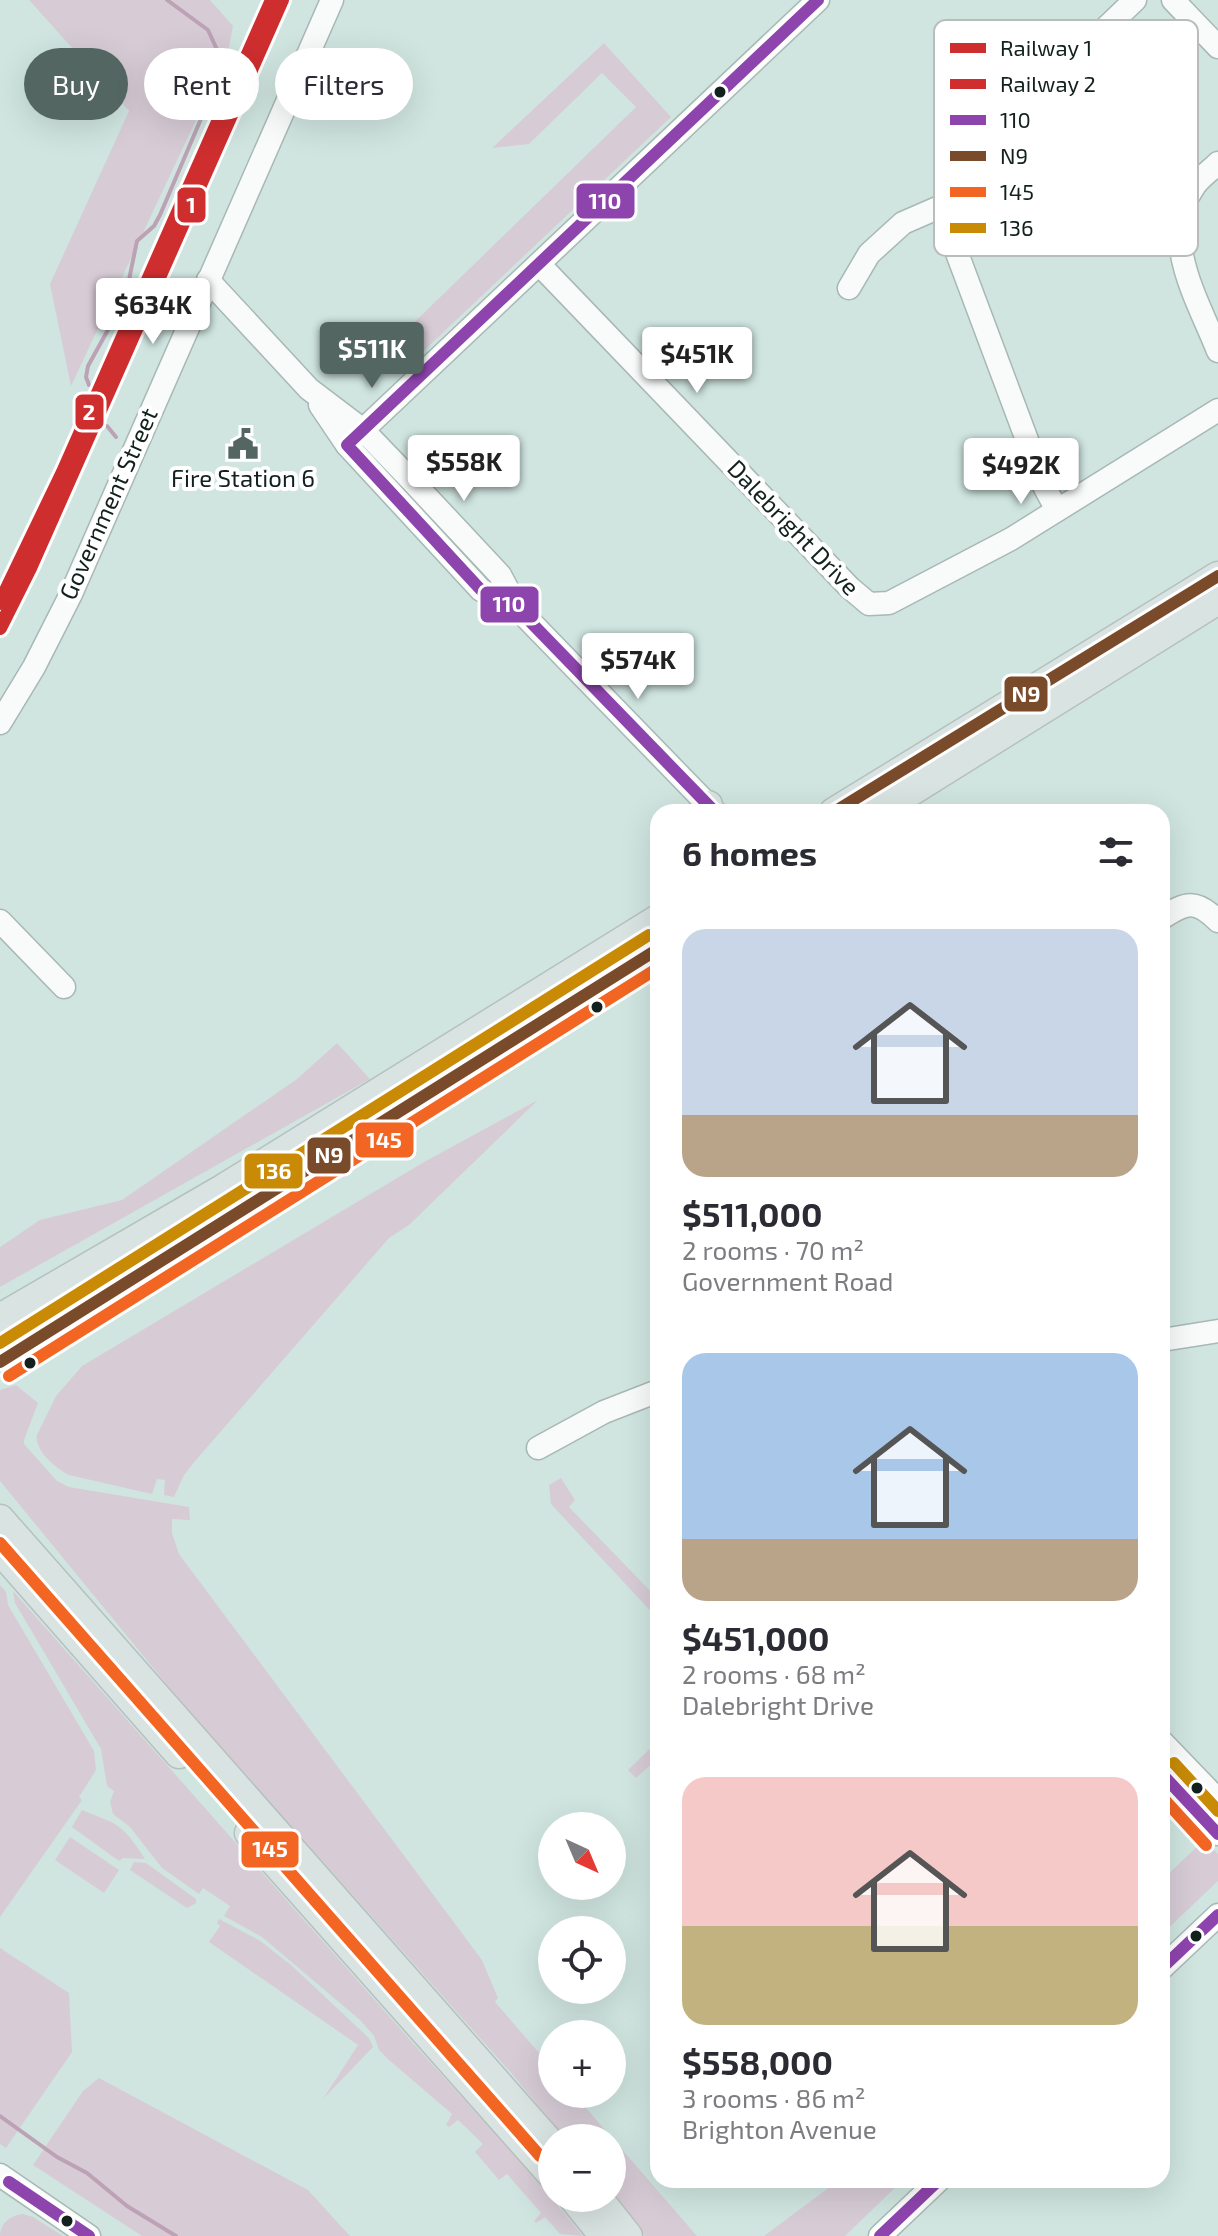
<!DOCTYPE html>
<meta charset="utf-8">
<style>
:root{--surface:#fff;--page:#f2f2f3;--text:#2b2b33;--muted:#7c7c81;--accent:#546661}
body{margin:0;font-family:"Exo 2",sans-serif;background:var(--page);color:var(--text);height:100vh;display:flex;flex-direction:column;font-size:30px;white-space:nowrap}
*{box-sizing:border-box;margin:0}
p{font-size:26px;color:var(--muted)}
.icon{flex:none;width:44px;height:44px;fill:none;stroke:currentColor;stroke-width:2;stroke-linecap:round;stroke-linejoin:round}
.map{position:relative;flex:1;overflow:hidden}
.panel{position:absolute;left:650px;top:804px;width:520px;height:1384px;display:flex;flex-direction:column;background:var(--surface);border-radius:24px;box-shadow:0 8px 32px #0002}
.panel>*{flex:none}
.banner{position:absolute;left:24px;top:48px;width:506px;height:72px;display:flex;gap:16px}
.needle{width:52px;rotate:136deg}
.controls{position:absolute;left:538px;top:1812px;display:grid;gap:16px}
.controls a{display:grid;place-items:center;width:88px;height:88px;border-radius:50%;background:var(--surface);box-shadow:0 8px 32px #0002;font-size:40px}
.price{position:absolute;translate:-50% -68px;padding:0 18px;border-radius:8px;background:#fff;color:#222;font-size:26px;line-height:52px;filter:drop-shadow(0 2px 4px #0008)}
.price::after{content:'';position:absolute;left:50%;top:48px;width:24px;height:18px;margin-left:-12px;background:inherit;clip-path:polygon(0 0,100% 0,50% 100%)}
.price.on{background:var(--accent);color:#fff}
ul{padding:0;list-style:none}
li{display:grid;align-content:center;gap:16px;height:424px;padding:0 32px}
li span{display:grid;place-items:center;height:248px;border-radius:24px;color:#555}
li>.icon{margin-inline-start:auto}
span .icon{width:144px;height:144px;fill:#fffc;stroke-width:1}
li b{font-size:34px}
h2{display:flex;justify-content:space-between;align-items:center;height:96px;padding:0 32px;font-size:34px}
.tag{padding:0 28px;border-radius:36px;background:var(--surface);box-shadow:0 8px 32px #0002;font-size:28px;line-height:72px}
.tag.on{background:var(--accent);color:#fff}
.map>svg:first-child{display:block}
.green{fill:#d7ccd6}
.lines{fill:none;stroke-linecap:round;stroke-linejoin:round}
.stream{stroke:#bda2b6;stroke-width:4}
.minor-casing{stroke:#a8b8b4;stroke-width:25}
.major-casing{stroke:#b6c1be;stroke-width:31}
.minor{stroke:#f8fbfa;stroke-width:22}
.major{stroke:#d9e4e2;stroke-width:28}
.bus-1-casing{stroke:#fff;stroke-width:18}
.bus-2-casing{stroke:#fff;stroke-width:18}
.bus-3-casing{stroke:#fff;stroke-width:18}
.bus-4-casing{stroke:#fff;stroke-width:18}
.bus-1{stroke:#8e44ad;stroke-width:12}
.bus-2{stroke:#7a4b2a;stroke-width:12}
.bus-3{stroke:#f26522;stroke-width:12}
.bus-4{stroke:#c98b06;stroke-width:12}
.rail-1-casing{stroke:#fff;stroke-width:20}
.rail-2-casing{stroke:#fff;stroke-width:20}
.rail-1{stroke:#cf2e2f;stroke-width:14}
.rail-2{stroke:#cf2e2f;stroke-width:14}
.bus-dot{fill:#12211d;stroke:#fff;stroke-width:3}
.labels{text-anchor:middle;stroke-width:8;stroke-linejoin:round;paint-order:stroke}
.poi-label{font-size:24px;fill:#12211d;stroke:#fff}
.street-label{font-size:24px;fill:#12211d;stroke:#fff}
.key{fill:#fff;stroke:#b8bcbb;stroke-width:2}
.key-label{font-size:22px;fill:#12211d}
.line-badge{stroke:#fff;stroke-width:3}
.badge-label{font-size:22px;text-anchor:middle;font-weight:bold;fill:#fff}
</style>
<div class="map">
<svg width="1218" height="2236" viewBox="0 0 1218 2236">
<rect width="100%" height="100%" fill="#d0e5e0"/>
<!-- green -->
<g class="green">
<path d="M29 0H210L233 26 228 52 71 386 50 284 129 111Z"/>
<path d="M604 43 671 117 415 359 397 339 636 107 602 73 529 144 492 148Z"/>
<path d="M337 1043 370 1079 0 1287V1247L40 1220 122 1200 297 1079Z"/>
<path d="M538 1100 409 1225 389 1238 196 1460 184 1475 174 1497 164 1495 165 1480 157 1479 152 1494 69 1475C56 1469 34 1450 37 1435L56 1396 82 1366 424 1162Z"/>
<path d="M16 1385 38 1403 24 1440V1444L57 1481 69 1487 189 1507 190 1520 172 1519V1533L179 1554 482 1960 498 1998 495 2002 552 2068V2094H574L612 2138H565L512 2074 186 1708 0 1481V1390Z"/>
<path d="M561 1478 575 1500 569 1507 658 1599V1619L551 1504 549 1485Z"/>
<path d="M0 1585 6 1592 8 1605 94 1751 96 1770 79 1797 82 1800 0 1917Z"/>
<path d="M13 1591 412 2042 536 2179 583 2236 560 2234 545 2217 536 2223 534 2221 541 2213 507 2174 499 2180 475 2152 483 2144 458 2120 449 2127 446 2125 452 2114 389 2060 379 2050 374 2036 360 2020 262 1937 224 1916 230 1906 203 1888 199 1894 162 1868 130 1827 113 1814 110 1802 114 1791 107 1786 101 1749 15 1603Z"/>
<path d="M658 1741V1758L636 1778 628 1770Z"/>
<path d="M82 1810C119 1825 122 1823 145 1859L123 1858 119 1861 72 1827Z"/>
<path d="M70 1837 119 1870 104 1893 55 1860Z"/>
<path d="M1204 1840 1218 1854V1881L1162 1934V1880Z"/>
<path d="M134 1862 146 1863 196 1899V1903L187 1908 130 1870Z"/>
<path d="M219 1919 259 1940 291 1965 369 2038 373 2047 323 2099 358 2045 209 1942 220 1926 217 1923Z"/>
<path d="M0 1948 69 1993 72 2052 6 2148 0 2144Z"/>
<path d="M99 2078 308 2190 350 2236H142L33 2165 83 2091Z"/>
<path d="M612 2138 697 2236H645L612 2196Z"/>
<path d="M839 2180H903L845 2236H764Z"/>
<path d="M23 2214 33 2217 63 2236H0C0 2223 11 2215 23 2214Z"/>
</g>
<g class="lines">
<!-- stream -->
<g class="stream">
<path d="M89 385 86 377 88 366 125 299 137 241 154 226 160 215 212 93V78L219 54 208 30 167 0"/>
<path d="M107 426 116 437"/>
<path d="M0 2116 57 2157 87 2173 127 2206 176 2236"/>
</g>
<defs>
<g id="minor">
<path d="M1173 0 1218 47"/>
<path d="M1218 163C1211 170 1201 177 1195 185 1158 237 1198 300 1218 351"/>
<path d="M539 264 850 588 869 604 889 603 1011 539 1218 410"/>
<path d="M208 280 309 389 363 430 412 481 500 575 518 609 715 812"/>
<path d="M849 288 869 254 903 223 942 206"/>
<path d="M320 405 347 445 481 590 518 609"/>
<path d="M347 445 818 0"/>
<path d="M1057 510 1045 488 948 229 942 206 959 168 1135 0"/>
<path d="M0 723 34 667 71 594 332 0"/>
<path d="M1162 918C1186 902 1196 899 1218 921"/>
<path d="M0 921 64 987"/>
<path d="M1162 1340 1218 1331"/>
<path d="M538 1448 604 1412 658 1391"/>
<path d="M1162 1742 1218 1800"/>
<path d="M1162 1774 1218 1834"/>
<path d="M1162 1968 1218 1915"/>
<path d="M0 2175 89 2236"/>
<path d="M880 2236 939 2180"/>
</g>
<g id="major">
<path d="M708 805 709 812"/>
<path d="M834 812 1218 576"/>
<path d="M878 812 1218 600"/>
<path d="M0 1318 224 1188 658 919"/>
<path d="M0 1362 658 949"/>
<path d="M0 1519 552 2145"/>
<path d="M0 1550 179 1754"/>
<path d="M249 1833 552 2175"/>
<path d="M573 2198 604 2236"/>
<path d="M598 2198 628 2236"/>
</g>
</defs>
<!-- minor casing -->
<use href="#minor" class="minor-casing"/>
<!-- major casing -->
<use href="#major" class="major-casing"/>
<!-- minor -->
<use href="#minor" class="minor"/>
<!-- major -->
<use href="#major" class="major"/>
<defs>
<g id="bus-1">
<path d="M715 812 518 609 481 590 347 445 818 0"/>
<path d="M1162 1774 1218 1834"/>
<path d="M1162 1968 1218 1915"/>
<path d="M9 2182 89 2236"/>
<path d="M880 2236 939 2180"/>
</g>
<g id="bus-2">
<path d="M834 812 1218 576"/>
<path d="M0 1362 658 949"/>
</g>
<g id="bus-3">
<path d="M9 1376 658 968"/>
<path d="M0 1543 540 2156"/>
<path d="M1162 1797 1206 1845"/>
</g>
<g id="bus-4">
<path d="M0 1343 649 935"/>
<path d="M1174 1763 1218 1811"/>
</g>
</defs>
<!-- bus-1 casing -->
<use href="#bus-1" class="bus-1-casing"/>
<!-- bus-2 casing -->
<use href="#bus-2" class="bus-2-casing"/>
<!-- bus-3 casing -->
<use href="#bus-3" class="bus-3-casing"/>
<!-- bus-4 casing -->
<use href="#bus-4" class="bus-4-casing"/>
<!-- bus-1 -->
<use href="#bus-1" class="bus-1"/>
<!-- bus-2 -->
<use href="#bus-2" class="bus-2"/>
<!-- bus-3 -->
<use href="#bus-3" class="bus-3"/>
<!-- bus-4 -->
<use href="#bus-4" class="bus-4"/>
<defs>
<path id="rail-1" d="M0 628 31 566 282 0"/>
<path id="rail-2" d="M0 603 63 472 272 0"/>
</defs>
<!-- rail-1 casing -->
<use href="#rail-1" class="rail-1-casing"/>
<!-- rail-2 casing -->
<use href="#rail-2" class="rail-2-casing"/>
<!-- rail-1 -->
<use href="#rail-1" class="rail-1"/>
<!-- rail-2 -->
<use href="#rail-2" class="rail-2"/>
</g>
<!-- icons -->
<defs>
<symbol id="civic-bare" viewBox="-9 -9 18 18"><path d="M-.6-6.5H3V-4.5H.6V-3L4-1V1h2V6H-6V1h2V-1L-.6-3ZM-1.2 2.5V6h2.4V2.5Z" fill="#546661" stroke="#fff" stroke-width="2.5" paint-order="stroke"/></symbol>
</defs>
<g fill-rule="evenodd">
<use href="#civic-bare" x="221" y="422" width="44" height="44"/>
</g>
<!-- markers -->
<g class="bus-dot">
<circle cx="720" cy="92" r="7"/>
<circle cx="597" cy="1007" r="7"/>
<circle cx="30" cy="1363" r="7"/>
<circle cx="1197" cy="1788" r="7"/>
<circle cx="1196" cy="1936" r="7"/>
<circle cx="67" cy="2221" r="7"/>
</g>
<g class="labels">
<!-- poi labels -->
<g class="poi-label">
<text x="243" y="487">Fire Station 6</text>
</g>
<!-- street labels -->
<g class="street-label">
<text transform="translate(109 504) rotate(-66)" y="8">Government Street</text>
<text transform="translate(793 528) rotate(46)" y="8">Dalebright Drive</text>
</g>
</g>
<!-- legend -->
<rect x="934" y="20" width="264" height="236" rx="12" class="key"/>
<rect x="950" y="43" width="36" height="10" fill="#cf2e2f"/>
<rect x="950" y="79" width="36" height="10" fill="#cf2e2f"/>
<rect x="950" y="115" width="36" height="10" fill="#8e44ad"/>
<rect x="950" y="151" width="36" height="10" fill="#7a4b2a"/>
<rect x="950" y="187" width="36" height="10" fill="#f26522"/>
<rect x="950" y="223" width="36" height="10" fill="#c98b06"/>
<g class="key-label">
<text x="1000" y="56">Railway 1</text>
<text x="1000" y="92">Railway 2</text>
<text x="1000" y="128">110</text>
<text x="1000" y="164">N9</text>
<text x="1000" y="200">145</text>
<text x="1000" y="236">136</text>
</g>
<g class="line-badge">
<rect x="575" y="182" width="61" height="38" rx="8" fill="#8e44ad"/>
<rect x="176" y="186" width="31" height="38" rx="8" fill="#cf2e2f"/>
<rect x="74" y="393" width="31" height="38" rx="8" fill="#cf2e2f"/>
<rect x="479" y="585" width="61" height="39" rx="8" fill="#8e44ad"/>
<rect x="1003" y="675" width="46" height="38" rx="8" fill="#7a4b2a"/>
<rect x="354" y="1121" width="61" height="38" rx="8" fill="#f26522"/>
<rect x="306" y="1136" width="46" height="39" rx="8" fill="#7a4b2a"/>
<rect x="243" y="1152" width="61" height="38" rx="8" fill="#c98b06"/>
<rect x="240" y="1830" width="60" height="39" rx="8" fill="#f26522"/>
</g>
<g class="badge-label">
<text x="605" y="209">110</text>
<text x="191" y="213">1</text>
<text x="89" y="420">2</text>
<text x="509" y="612">110</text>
<text x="1026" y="702">N9</text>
<text x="384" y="1148">145</text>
<text x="329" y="1163">N9</text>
<text x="274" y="1179">136</text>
<text x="270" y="1857">145</text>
</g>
</svg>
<div class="controls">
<a><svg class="needle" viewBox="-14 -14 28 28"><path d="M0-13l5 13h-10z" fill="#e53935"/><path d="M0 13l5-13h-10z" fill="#7c7c81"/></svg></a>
<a><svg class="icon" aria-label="locate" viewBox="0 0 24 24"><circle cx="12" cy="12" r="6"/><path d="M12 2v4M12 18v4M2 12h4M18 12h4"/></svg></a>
<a>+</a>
<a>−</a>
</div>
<b class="price" style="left:153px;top:346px">$634K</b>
<b class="price on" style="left:372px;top:390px">$511K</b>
<b class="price" style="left:697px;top:395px">$451K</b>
<b class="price" style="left:464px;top:503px">$558K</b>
<b class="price" style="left:1021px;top:506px">$492K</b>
<b class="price" style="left:638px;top:701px">$574K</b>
<div class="banner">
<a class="tag on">Buy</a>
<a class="tag">Rent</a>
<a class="tag">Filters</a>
</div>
<section class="panel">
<h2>6 homes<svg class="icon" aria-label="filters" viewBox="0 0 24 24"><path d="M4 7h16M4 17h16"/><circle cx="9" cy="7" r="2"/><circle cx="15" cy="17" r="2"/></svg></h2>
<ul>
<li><span style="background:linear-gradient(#c9d6e8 75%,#b9a48a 0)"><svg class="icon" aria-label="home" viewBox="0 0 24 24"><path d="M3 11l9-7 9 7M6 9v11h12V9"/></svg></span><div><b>$511,000</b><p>2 rooms · 70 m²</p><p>Government Road</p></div></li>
<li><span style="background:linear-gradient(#a9c7e8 75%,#b9a48a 0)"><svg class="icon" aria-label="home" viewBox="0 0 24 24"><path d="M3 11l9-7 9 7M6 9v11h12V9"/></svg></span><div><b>$451,000</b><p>2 rooms · 68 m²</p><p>Dalebright Drive</p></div></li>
<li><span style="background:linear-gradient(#f6c9c9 60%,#c2b280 0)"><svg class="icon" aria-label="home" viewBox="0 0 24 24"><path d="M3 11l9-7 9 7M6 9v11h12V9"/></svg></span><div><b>$558,000</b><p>3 rooms · 86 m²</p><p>Brighton Avenue</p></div></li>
</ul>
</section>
</div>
